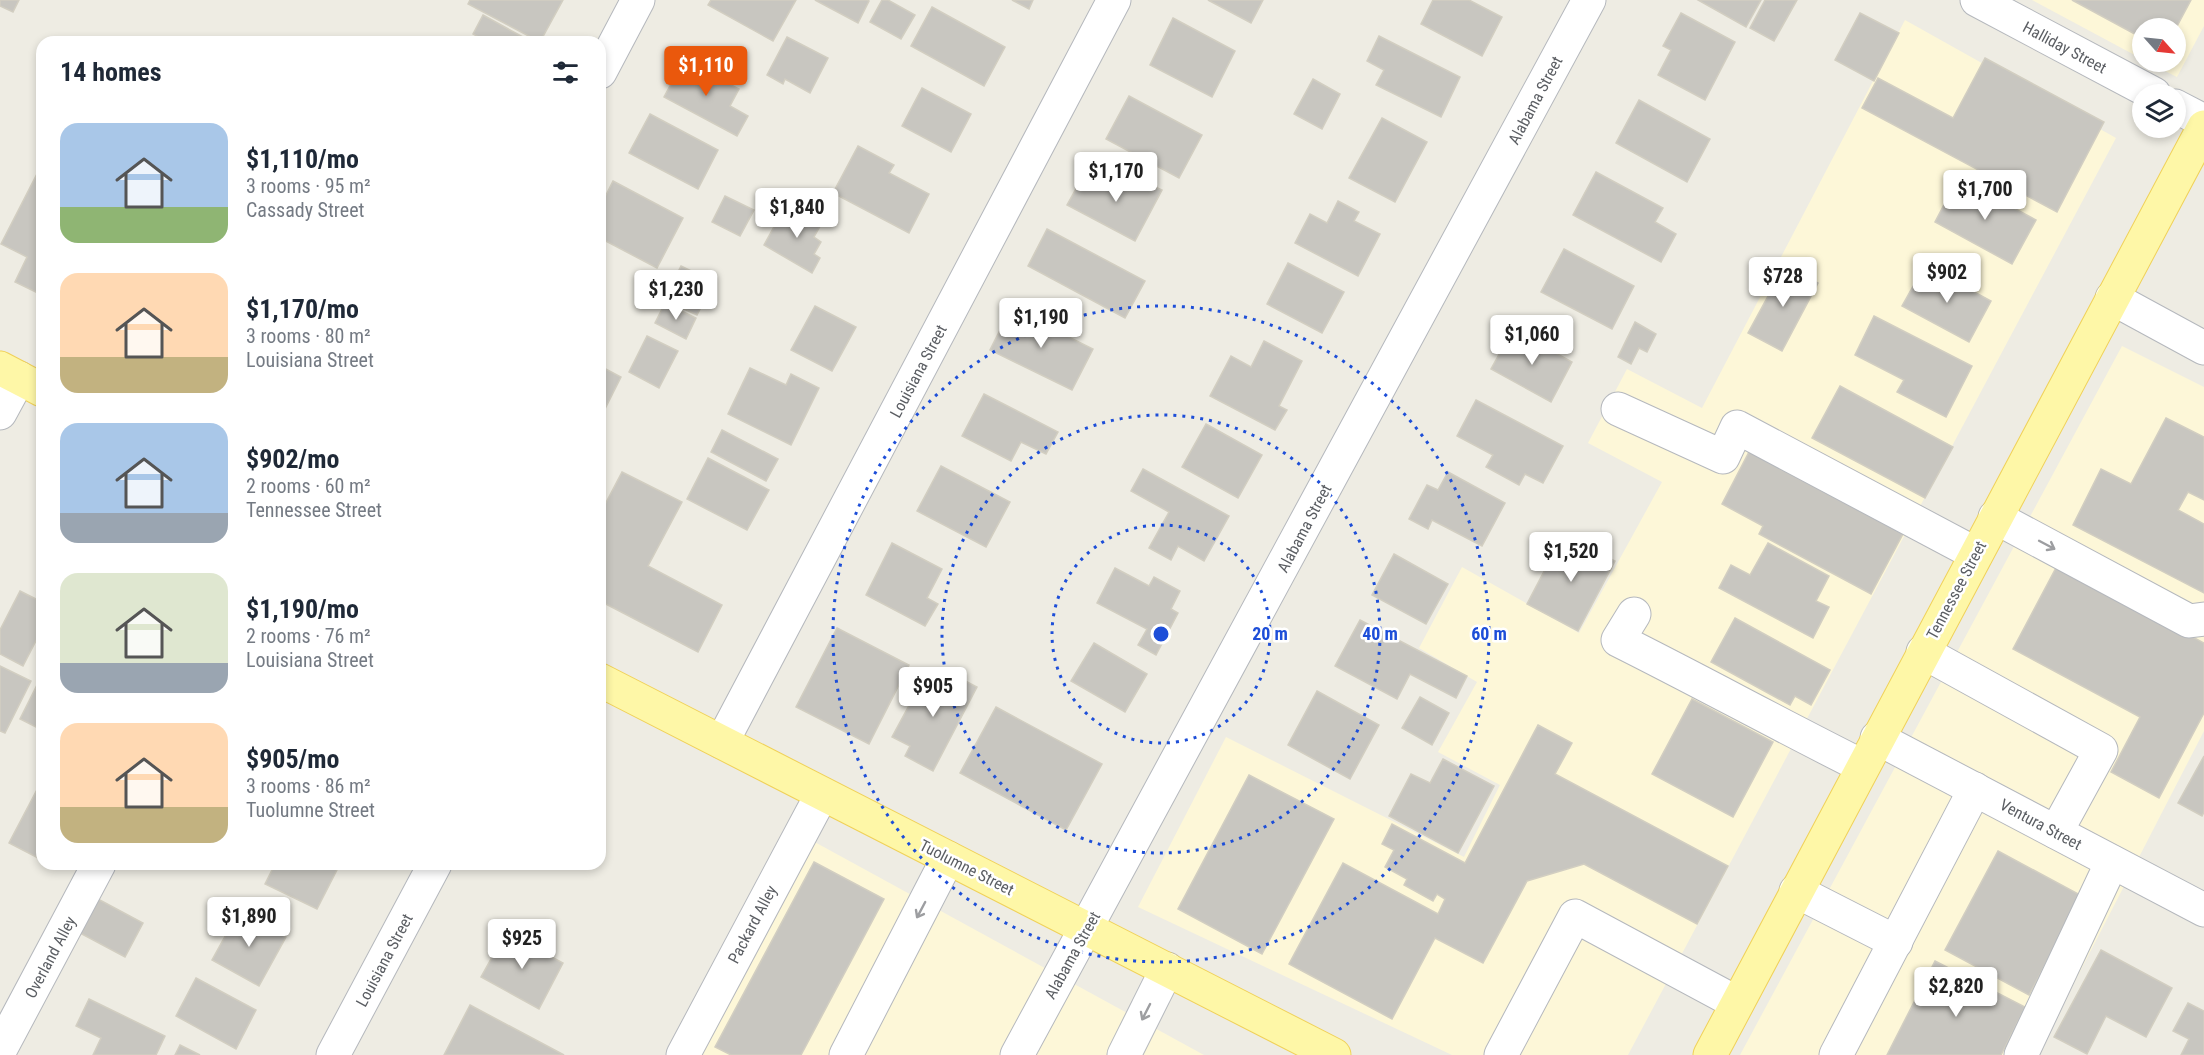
<!DOCTYPE html>
<meta charset="utf-8">
<style>
:root{--surface:#fff;--page:#f2f2f3;--text:#1f2937;--muted:#747a83;--accent:#ea580c}
body{margin:0;font-family:"Roboto Condensed",sans-serif;background:var(--page);color:var(--text);height:100vh;display:flex;flex-direction:column;font-size:22px;white-space:nowrap}
*{box-sizing:border-box;margin:0}
p{font-size:20px;color:var(--muted)}
.icon{flex:none;width:33px;height:33px;fill:none;stroke:currentColor;stroke-width:2;stroke-linecap:round;stroke-linejoin:round}
.map{position:relative;flex:1;overflow:hidden}
.panel{position:absolute;left:36px;top:36px;width:570px;height:834px;display:flex;flex-direction:column;background:var(--surface);border-radius:18px;box-shadow:0 3px 9px #0003}
.panel>*{flex:none}
.needle{width:39px;rotate:117deg}
.buttons{position:absolute;left:2132px;top:18px;display:grid;gap:12px}
.buttons a{display:grid;place-items:center;width:54px;height:54px;border-radius:50%;background:var(--surface);box-shadow:0 3px 9px #0003;font-size:30px}
.price{position:absolute;translate:-50% -51px;padding:0 14px;border-radius:6px;background:#fff;color:#222;font-size:20px;line-height:39px;filter:drop-shadow(0 2px 3px #0008)}
.price::after{content:'';position:absolute;left:50%;top:36px;width:18px;height:14px;margin-left:-9px;background:inherit;clip-path:polygon(0 0,100% 0,50% 100%)}
.price.active{background:var(--accent);color:#fff}
ul{padding:0;list-style:none}
li{display:flex;align-items:center;gap:18px;height:150px;padding:0 24px}
li span{display:grid;place-items:center;flex:none;width:168px;height:120px;border-radius:18px;color:#555}
li>.icon{margin-inline-start:auto}
span .icon{width:72px;height:72px;fill:#fffc;stroke-width:1}
li b{font-size:26px}
h2{display:flex;justify-content:space-between;align-items:center;height:72px;padding:0 24px;font-size:26px}
.map>svg:first-child{display:block}
.commercial{fill:#fdf7d8}
.building{fill:#c8c6c0;stroke:#d2cec1;stroke-width:1.5}
.lines{fill:none;stroke-linecap:round;stroke-linejoin:round}
.minor-casing{stroke:#b5b8bd;stroke-width:35}
.major-casing{stroke:#f0d159;stroke-width:35}
.minor{stroke:#fff;stroke-width:33}
.major{stroke:#fef7a7;stroke-width:33}
.oneway{stroke:#9d9ea1}
.ring{fill:none;stroke:#1d4ed8;stroke-width:3;stroke-dasharray:3 6}
.labels{text-anchor:middle;stroke-width:5;stroke-linejoin:round;paint-order:stroke}
.street-label{font-size:16px;fill:#5b5e63;stroke:#fff}
.centre{fill:#1d4ed8;stroke:#fff;stroke-width:3}
.ring-label{font-size:18px;text-anchor:middle;font-weight:bold;fill:#1d4ed8;stroke:#fff;stroke-width:5;stroke-linejoin:round;paint-order:stroke}
</style>
<div class="map">
<svg width="2204" height="1055" viewBox="0 0 2204 1055">
<rect width="100%" height="100%" fill="#eeece3"/>
<!-- commercial -->
<g class="commercial">
<path d="M2032 0H2204V26L2177 77 2147 62H2175V28H2142V59Z"/>
<path d="M1905 20 2116 138 1628 1055H1452L1138 907 1226 737 1464 857 1500 785 1438 752 1477 682 1419 648 1462 567 1579 633 1662 482 1588 443 1627 369 1702 408Z"/>
<path d="M2122 346 2204 387V731L2037 1055H1740Z"/>
<path d="M811 840 1204 1055H696Z"/>
</g>
<!-- building -->
<g class="building">
<path d="M0 0H19L13 12 0 6Z"/>
<path d="M470 0H563L540 42 468 4Z"/>
<path d="M711 0H796L773 41 708 5Z"/>
<path d="M815 0H867L869 1 858 23Z"/>
<path d="M882 0H888L915 15 901 39 870 22Z"/>
<path d="M1012 0H1033L1029 9Z"/>
<path d="M1208 0H1263L1251 23Z"/>
<path d="M1433 0H1469L1502 17 1482 56 1421 24Z"/>
<path d="M1698 0H1761L1746 27Z"/>
<path d="M1765 0H1797L1774 41 1750 28Z"/>
<path d="M2072 0H2191L2175 30V28H2142V38Z"/>
<path d="M932 7 1005 47 984 86 911 46Z"/>
<path d="M1681 13 1735 42 1705 100 1658 75 1671 50 1663 46Z"/>
<path d="M1860 13 1899 33 1874 81 1835 60Z"/>
<path d="M483 15 532 42H487L473 34Z"/>
<path d="M1173 18 1235 51 1212 97 1150 65Z"/>
<path d="M1379 36 1460 77 1441 117 1376 85 1384 70 1367 61Z"/>
<path d="M787 37 828 58 810 93 785 79 783 84 767 75Z"/>
<path d="M1985 58 2104 122 2057 212 1862 108 1878 78 1953 118Z"/>
<path d="M684 60 739 89 730 106 748 116 737 136 664 97Z"/>
<path d="M1313 79 1340 94 1322 129 1294 114Z"/>
<path d="M922 88 971 114 951 152 902 126Z"/>
<path d="M1129 96 1202 135 1179 178 1106 139Z"/>
<path d="M1639 100 1710 139 1687 182 1616 143Z"/>
<path d="M650 114 718 150 698 189 629 153Z"/>
<path d="M1382 118 1427 142 1395 202 1349 178Z"/>
<path d="M858 146 894 165 889 173 929 194 909 233 833 193Z"/>
<path d="M41 166 42 167V295L15 282 27 257 1 244Z"/>
<path d="M1087 169 1123 188 1131 175 1162 190 1135 241 1067 205Z"/>
<path d="M1596 172 1663 208 1655 222 1676 234 1661 262 1573 215Z"/>
<path d="M1958 178 2036 220 2012 264 1935 222Z"/>
<path d="M613 181 683 218 657 268 600 238V207Z"/>
<path d="M725 196 754 210 740 236 712 222Z"/>
<path d="M1338 201 1359 212 1354 221 1380 234 1358 276 1295 243 1310 214 1327 223Z"/>
<path d="M798 208 823 221 814 237 821 242 814 254 820 258 812 273 764 245 781 214 791 220Z"/>
<path d="M1047 229 1145 281 1125 318 1028 266Z"/>
<path d="M1564 249 1634 286 1612 329 1541 292Z"/>
<path d="M1288 263 1344 292 1322 333 1267 304Z"/>
<path d="M1785 265 1818 283 1782 351 1748 333Z"/>
<path d="M1925 265 1991 301 1969 342 1902 306Z"/>
<path d="M681 266 714 282 697 315 664 300Z"/>
<path d="M665 303 696 318 686 339 655 323Z"/>
<path d="M815 306 856 327 832 371 791 350Z"/>
<path d="M1011 308 1093 349 1072 390 990 350Z"/>
<path d="M1874 316 1972 366 1946 417 1897 392 1904 380 1855 355Z"/>
<path d="M1635 322 1656 334 1647 352 1639 348 1631 364 1618 357Z"/>
<path d="M1513 329 1572 362 1551 402 1491 369Z"/>
<path d="M647 336 678 351 659 388 629 372Z"/>
<path d="M1264 341 1302 361 1279 406 1287 410 1275 430 1210 396 1231 356 1251 367Z"/>
<path d="M600 366 621 377 600 419Z"/>
<path d="M750 368 786 385 791 374 819 388 791 445 728 414Z"/>
<path d="M1840 386 1953 447 1925 498 1812 438Z"/>
<path d="M984 394 1058 432 1046 454 1021 442 1011 461 962 436Z"/>
<path d="M1476 400 1563 446 1543 483 1525 474 1519 485 1486 467 1493 455 1457 436Z"/>
<path d="M2166 418 2204 437V500L2188 492 2178 510 2204 524V593L2073 525 2101 469 2131 484Z"/>
<path d="M1206 424 1262 455 1238 498 1182 467Z"/>
<path d="M722 430 778 459 766 481 711 452Z"/>
<path d="M1750 450 1904 532 1871 594 1759 534 1763 526 1722 504Z"/>
<path d="M708 458 769 490 747 530 687 499Z"/>
<path d="M941 466 1010 502 986 547 917 511Z"/>
<path d="M1143 469 1229 516 1204 561 1178 546 1171 560 1149 548 1169 512 1131 491Z"/>
<path d="M622 472 682 502 648 566 722 605 698 652 600 601V514Z"/>
<path d="M1448 472 1505 503 1482 546 1432 520 1428 529 1409 519 1427 485 1438 490Z"/>
<path d="M1563 535 1615 561 1578 631 1527 604Z"/>
<path d="M892 543 942 569 927 598 938 604 925 626 866 595Z"/>
<path d="M1768 543 1829 576 1816 601 1829 607 1813 638 1719 588 1731 565 1750 575Z"/>
<path d="M1394 554 1448 584 1426 624 1372 595Z"/>
<path d="M2058 564 2204 643V713L2159 798 2111 772 2140 717 2013 649Z"/>
<path d="M1115 568 1149 586 1154 577 1180 591 1171 609 1178 613 1156 655 1138 645 1147 629 1097 603Z"/>
<path d="M20 591 42 602V629L23 666 0 654V630Z"/>
<path d="M1735 618 1830 670 1811 705 1795 696 1790 705 1711 662Z"/>
<path d="M1360 620 1467 676 1456 698 1410 674 1397 699 1335 666Z"/>
<path d="M837 628 909 665 869 744 796 707Z"/>
<path d="M1094 643 1147 674 1125 712 1071 681Z"/>
<path d="M0 666 31 681 5 733 0 731Z"/>
<path d="M950 673 977 687 933 771 905 756 910 746 892 737 926 674 944 684Z"/>
<path d="M37 685 42 687V730L20 719Z"/>
<path d="M1317 691 1379 725 1350 779 1288 745Z"/>
<path d="M1420 697 1449 713 1432 745 1402 728Z"/>
<path d="M1692 699 1773 742 1733 817 1652 774Z"/>
<path d="M996 707 1102 764 1066 830 960 773Z"/>
<path d="M1538 725 1572 743 1555 774 1728 866 1697 924 1584 864 1527 881 1483 963 1435 938 1392 1019 1289 964 1343 863 1438 914 1445 899 1437 894 1433 901 1404 885 1407 879 1385 867 1394 850 1382 844 1392 824 1465 863Z"/>
<path d="M2204 756V812L2202 816 2178 803Z"/>
<path d="M1443 759 1494 786 1458 853 1389 816 1411 774 1430 783Z"/>
<path d="M1249 775 1334 819 1262 954 1178 909Z"/>
<path d="M42 780V860L9 843Z"/>
<path d="M1998 851 2082 896 2029 995 1945 950Z"/>
<path d="M814 862 884 899 801 1055H731L715 1047Z"/>
<path d="M275 864H333L339 866 317 909 265 884Z"/>
<path d="M96 898 143 923 125 957 78 932Z"/>
<path d="M239 911 286 937 259 986 212 960Z"/>
<path d="M506 932 563 963 539 1009 481 977Z"/>
<path d="M2101 950 2172 988 2146 1037 2106 1016 2087 1054 2054 1037Z"/>
<path d="M1935 961 2025 1007 2001 1055H1887Z"/>
<path d="M196 978 256 1010 236 1049 176 1016Z"/>
<path d="M89 999 165 1036 156 1055H93L101 1038 76 1026Z"/>
<path d="M2188 1003 2204 1011V1055H2181L2189 1039 2173 1031Z"/>
<path d="M470 1005 564 1055H444Z"/>
<path d="M180 1045 200 1055H175Z"/>
</g>
<g class="lines">
<defs>
<g id="minor">
<path d="M1977 0 2154 94"/>
<path d="M600 72 638 0"/>
<path d="M2175 106 2204 121"/>
<path d="M2112 298 2204 348"/>
<path d="M1618 409 1723 457 1737 427 1976 554"/>
<path d="M0 413 19 378"/>
<path d="M1995 517 2189 621 2204 619"/>
<path d="M1634 614 1618 640C1700 681 1780 725 1862 766"/>
<path d="M1923 652 2101 750 2056 832"/>
<path d="M1877 738 2204 910"/>
<path d="M722 742 1114 0"/>
<path d="M1796 891 1896 942"/>
<path d="M0 1050 99 864"/>
<path d="M333 1055 435 864"/>
<path d="M683 1055 822 794"/>
<path d="M846 1055 948 858"/>
<path d="M1017 1055 1589 0"/>
<path d="M1124 1055 1167 969"/>
<path d="M1501 1055 1575 916 1737 1003"/>
<path d="M1836 1055 1975 789"/>
<path d="M2021 1055 2112 862"/>
</g>
<g id="major">
<path d="M0 368 42 390"/>
<path d="M600 680 1334 1055"/>
<path d="M1710 1055 2204 127"/>
</g>
</defs>
<!-- minor casing -->
<use href="#minor" class="minor-casing"/>
<!-- major casing -->
<use href="#major" class="major-casing"/>
<!-- minor -->
<use href="#minor" class="minor"/>
<!-- major -->
<use href="#major" class="major"/>
</g>
<!-- one-way arrows -->
<defs><path id="oneway-shaft" d="M-6 0H5M1.5-3L5.5 0L1.5 3" fill="none" stroke-width="1.6" stroke-linecap="round" stroke-linejoin="round" transform="scale(1.5)"/></defs>
<g class="oneway">
<use href="#oneway-shaft" transform="translate(2047 545) rotate(28)"/>
<use href="#oneway-shaft" transform="translate(921 910) rotate(118)"/>
<use href="#oneway-shaft" transform="translate(1146 1012) rotate(117)"/>
</g>
<!-- distance rings -->
<g class="ring">
<circle cx="1161" cy="634" r="109"/>
<circle cx="1161" cy="634" r="219"/>
<circle cx="1161" cy="634" r="328"/>
</g>
<g class="labels">
<!-- street labels -->
<g class="street-label">
<text transform="translate(2065 47) rotate(28)" y="6">Halliday Street</text>
<text transform="translate(1535 100) rotate(-62)" y="6">Alabama Street</text>
<text transform="translate(918 371) rotate(-62)" y="6">Louisiana Street</text>
<text transform="translate(1304 528) rotate(-62)" y="6">Alabama Street</text>
<text transform="translate(1956 590) rotate(-62)" y="6">Tennessee Street</text>
<text transform="translate(2041 824) rotate(28)" y="6">Ventura Street</text>
<text transform="translate(967 867) rotate(27)" y="6">Tuolumne Street</text>
<text transform="translate(752 924) rotate(-62)" y="6">Packard Alley</text>
<text transform="translate(1072 955) rotate(-61)" y="6">Alabama Street</text>
<text transform="translate(50 957) rotate(-62)" y="6">Overland Alley</text>
<text transform="translate(384 960) rotate(-62)" y="6">Louisiana Street</text>
</g>
</g>
<circle cx="1161" cy="634" r="9" class="centre"/>
<g class="ring-label">
<text x="1270" y="640">20 m</text>
<text x="1380" y="640">40 m</text>
<text x="1489" y="640">60 m</text>
</g>
</svg>
<div class="buttons">
<a><svg class="needle" viewBox="-14 -14 28 28"><path d="M0-13l5 13h-10z" fill="#e53935"/><path d="M0 13l5-13h-10z" fill="#747a83"/></svg></a>
<a><svg class="icon" aria-label="layers" viewBox="0 0 24 24"><path d="M12 4l9 5-9 5-9-5zM3 14l9 5 9-5"/></svg></a>
</div>
<b class="price active" style="left:706px;top:97px">$1,110</b>
<b class="price" style="left:1116px;top:203px">$1,170</b>
<b class="price" style="left:1985px;top:221px">$1,700</b>
<b class="price" style="left:797px;top:239px">$1,840</b>
<b class="price" style="left:1947px;top:304px">$902</b>
<b class="price" style="left:1783px;top:308px">$728</b>
<b class="price" style="left:676px;top:321px">$1,230</b>
<b class="price" style="left:1041px;top:349px">$1,190</b>
<b class="price" style="left:1532px;top:366px">$1,060</b>
<b class="price" style="left:1571px;top:583px">$1,520</b>
<b class="price" style="left:933px;top:718px">$905</b>
<b class="price" style="left:249px;top:948px">$1,890</b>
<b class="price" style="left:522px;top:970px">$925</b>
<b class="price" style="left:1956px;top:1018px">$2,820</b>
<section class="panel">
<h2>14 homes<svg class="icon" aria-label="filters" viewBox="0 0 24 24"><path d="M4 7h16M4 17h16"/><circle cx="9" cy="7" r="2"/><circle cx="15" cy="17" r="2"/></svg></h2>
<ul>
<li><span style="background:linear-gradient(#a9c7e8 70%,#8fb573 0)"><svg class="icon" aria-label="home" viewBox="0 0 24 24"><path d="M3 11l9-7 9 7M6 9v11h12V9"/></svg></span><div><b>$1,110/mo</b><p>3 rooms · 95 m²</p><p>Cassady Street</p></div></li>
<li><span style="background:linear-gradient(#ffd9b3 70%,#c2b280 0)"><svg class="icon" aria-label="home" viewBox="0 0 24 24"><path d="M3 11l9-7 9 7M6 9v11h12V9"/></svg></span><div><b>$1,170/mo</b><p>3 rooms · 80 m²</p><p>Louisiana Street</p></div></li>
<li><span style="background:linear-gradient(#a9c7e8 75%,#9aa5b1 0)"><svg class="icon" aria-label="home" viewBox="0 0 24 24"><path d="M3 11l9-7 9 7M6 9v11h12V9"/></svg></span><div><b>$902/mo</b><p>2 rooms · 60 m²</p><p>Tennessee Street</p></div></li>
<li><span style="background:linear-gradient(#dfe7d0 75%,#9aa5b1 0)"><svg class="icon" aria-label="home" viewBox="0 0 24 24"><path d="M3 11l9-7 9 7M6 9v11h12V9"/></svg></span><div><b>$1,190/mo</b><p>2 rooms · 76 m²</p><p>Louisiana Street</p></div></li>
<li><span style="background:linear-gradient(#ffd9b3 70%,#c2b280 0)"><svg class="icon" aria-label="home" viewBox="0 0 24 24"><path d="M3 11l9-7 9 7M6 9v11h12V9"/></svg></span><div><b>$905/mo</b><p>3 rooms · 86 m²</p><p>Tuolumne Street</p></div></li>
</ul>
</section>
</div>
